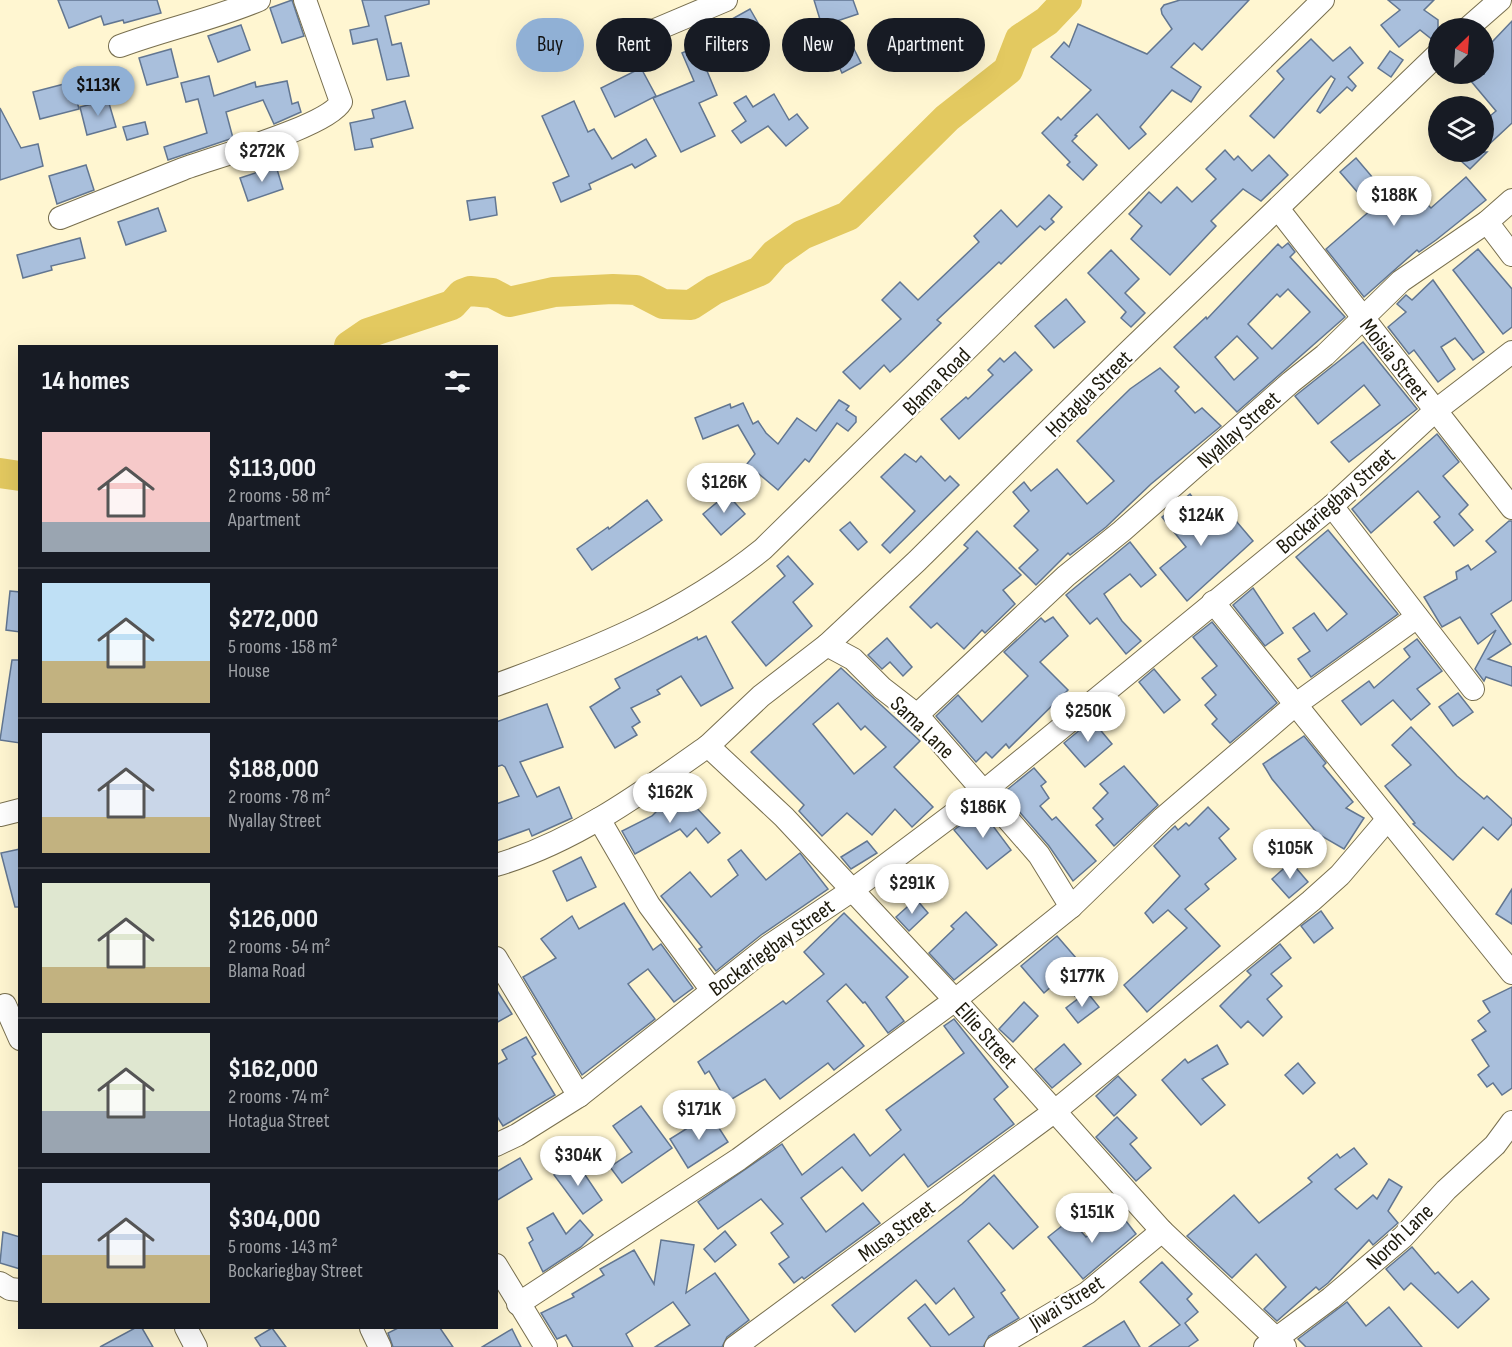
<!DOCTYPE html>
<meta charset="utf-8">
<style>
:root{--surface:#171b24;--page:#242831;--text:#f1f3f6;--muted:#9ea1a6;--line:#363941;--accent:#90b0d5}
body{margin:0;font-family:"Sofia Sans Condensed",sans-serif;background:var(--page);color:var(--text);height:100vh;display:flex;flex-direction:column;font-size:22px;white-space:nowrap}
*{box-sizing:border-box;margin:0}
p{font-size:20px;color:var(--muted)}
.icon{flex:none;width:33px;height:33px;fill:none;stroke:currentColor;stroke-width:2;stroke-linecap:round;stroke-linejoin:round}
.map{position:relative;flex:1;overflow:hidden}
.sheet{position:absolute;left:18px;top:345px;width:480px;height:984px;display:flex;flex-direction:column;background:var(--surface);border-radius:0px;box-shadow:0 6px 24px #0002}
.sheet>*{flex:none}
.top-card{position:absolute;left:516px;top:18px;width:570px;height:54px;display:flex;gap:12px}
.needle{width:39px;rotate:25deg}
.buttons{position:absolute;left:1428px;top:18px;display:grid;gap:12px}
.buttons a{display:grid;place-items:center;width:66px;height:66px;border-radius:50%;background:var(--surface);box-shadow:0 6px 24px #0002;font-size:30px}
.price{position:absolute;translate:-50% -51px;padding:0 14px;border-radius:21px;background:#fff;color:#222;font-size:20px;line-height:39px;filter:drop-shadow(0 2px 3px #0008)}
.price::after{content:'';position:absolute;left:50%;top:36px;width:18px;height:14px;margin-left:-9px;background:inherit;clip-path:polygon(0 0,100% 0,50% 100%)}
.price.selected{background:var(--accent);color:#111}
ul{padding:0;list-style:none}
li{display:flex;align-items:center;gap:18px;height:150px;padding:0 24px}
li+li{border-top:2px solid var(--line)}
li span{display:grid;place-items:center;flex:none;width:168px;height:120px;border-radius:0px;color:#555}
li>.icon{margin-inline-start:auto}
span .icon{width:72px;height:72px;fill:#fffc;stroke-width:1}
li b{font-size:26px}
h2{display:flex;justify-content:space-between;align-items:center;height:72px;padding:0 24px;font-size:26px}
.pill{padding:0 21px;border-radius:27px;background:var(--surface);box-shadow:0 6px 24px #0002;font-size:21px;line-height:54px}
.pill.selected{background:var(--accent);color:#111}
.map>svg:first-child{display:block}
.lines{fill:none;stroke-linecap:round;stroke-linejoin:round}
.river{stroke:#e3c960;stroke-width:30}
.building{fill:#a9bfdc;stroke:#627691;stroke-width:1.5;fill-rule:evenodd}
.minor-casing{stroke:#786f4f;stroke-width:24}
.minor{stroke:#fff;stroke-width:22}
.labels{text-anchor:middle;stroke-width:5;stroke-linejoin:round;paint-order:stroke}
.street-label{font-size:22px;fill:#1d1a0c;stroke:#fff}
</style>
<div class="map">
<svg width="1512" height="1347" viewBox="0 0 1512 1347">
<rect width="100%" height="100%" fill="#fff6d1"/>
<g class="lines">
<!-- river -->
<g class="river">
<path d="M349 346 368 333 452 305 462 294 470 291 492 293 509 302 554 292 613 289 636 290 663 304 691 305 714 290 760 271 775 254 802 235 848 216 947 118 1008 70 1020 39 1047 21 1067 0"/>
<path d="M0 473 20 476"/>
</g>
</g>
<!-- building -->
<g class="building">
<path d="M58 0H157L161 13 124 23 123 20 104 25 101 16 69 28Z"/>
<path d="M292 0 304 36 282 43 270 8Z"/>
<path d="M362 0H429V4L385 16 392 45 401 43 409 76 387 80 377 39 353 44 350 30 369 26Z"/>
<path d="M814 0H853L858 14 822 26Z"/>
<path d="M1180 0H1249L1202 50 1194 43 1171 67 1201 87 1191 102 1172 90 1140 127 1146 134 1129 149 1097 114 1075 135 1077 136 1072 141 1097 165 1083 180 1067 165 1070 162 1042 133 1058 117 1061 120 1091 90 1051 57 1064 42 1069 47 1078 24 1147 54 1172 29 1162 14 1161 9 1164 5Z"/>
<path d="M1388 0H1434L1424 10 1438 20V41H1434L1420 30 1399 47 1381 25 1400 10Z"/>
<path d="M750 9 765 35 705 66 717 95 699 103 715 136 681 152 653 98 694 81 682 53 701 45 696 36 715 27 716 28Z"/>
<path d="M1512 21V123L1484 149V121L1496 111 1465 74H1484V32L1492 42Z"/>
<path d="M241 25 250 50 218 62 208 36Z"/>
<path d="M1311 39 1333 61 1350 47 1363 63 1348 77 1356 86 1352 91 1347 87 1320 113 1317 111 1335 79 1331 76 1274 138 1250 116 1284 79 1277 71Z"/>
<path d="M171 49 178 77 147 85 139 58Z"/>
<path d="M854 49 861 63 842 73 835 58Z"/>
<path d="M1390 51 1403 60 1391 77 1378 68Z"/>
<path d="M641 68 656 96 615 117 601 88Z"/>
<path d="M209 76 214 96 255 82 256 87 287 81 292 104 298 102 301 112 274 124 263 100 226 112 233 138 168 160 164 147 207 133 198 99 186 102 181 83Z"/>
<path d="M72 82 79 109 40 119 33 92Z"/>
<path d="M774 94 789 120 797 114 808 128 786 146 768 126 741 143 732 131 746 121 734 103 746 96 753 107Z"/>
<path d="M108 100 116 127 87 135 80 107Z"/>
<path d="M405 101 413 128 371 139 373 147 355 150 350 123 374 118 372 110Z"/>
<path d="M574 101 588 132 594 129 612 159 646 139 656 156 635 168 632 164 589 184 591 189 561 202 553 183 569 176 542 116Z"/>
<path d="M0 108 21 148 38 144 43 166 0 180Z"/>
<path d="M145 122 148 134 127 140 123 127Z"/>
<path d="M1225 150 1234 160 1238 156 1252 171 1269 155 1288 175 1261 201 1243 189 1211 221 1216 226 1170 275 1131 239 1142 226 1129 214 1149 192 1161 203 1177 187 1192 202 1216 179 1206 169Z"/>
<path d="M1451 152H1487L1470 169Z"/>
<path d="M1356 158 1390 198 1404 186 1423 208 1427 204 1431 208 1466 177 1486 200 1436 240 1419 252 1417 250 1364 297 1326 249 1372 209 1340 172Z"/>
<path d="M86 165 94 190 57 204 49 176Z"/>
<path d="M276 166 283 189 248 201 240 178Z"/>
<path d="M1049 195 1062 207 1051 219 1054 222 1045 230 1040 226 1001 264 999 262 937 320 941 323 899 364 890 372 884 365 860 389 843 372 901 319 882 300 900 282 918 300 979 242 974 236 1001 210 1017 227Z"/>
<path d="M495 197 497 215 470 220 467 201Z"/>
<path d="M158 208 166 231 126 245 118 222Z"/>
<path d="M80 238 85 258 51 266 52 270 23 278 17 255Z"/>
<path d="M1288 243 1295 252 1290 257 1345 317 1237 412 1174 347 1206 317 1207 319 1278 244 1282 248ZM1288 289 1310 312 1272 349 1248 324 1277 294 1280 297ZM1237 336 1258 358 1234 380 1215 357Z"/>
<path d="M1478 249 1512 289V327L1503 334 1453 270Z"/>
<path d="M1111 250 1139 279 1125 293 1145 313 1131 327 1121 318 1126 312 1088 273Z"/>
<path d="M1433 280 1484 352 1473 360 1455 338 1441 347 1455 369 1438 382 1414 350 1409 354 1388 327 1406 312 1397 304 1406 295 1412 300Z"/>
<path d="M1066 299 1085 322 1054 348 1035 326Z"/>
<path d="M1363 342 1417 409 1349 462 1331 442 1380 405 1364 385 1318 424 1295 396Z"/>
<path d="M1015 352 1032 370 959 439 941 419 966 397 968 399 993 375 988 370 1000 358 1004 362Z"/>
<path d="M1160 368 1179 387 1175 391 1195 413 1202 408 1221 426 1151 484 1106 527 1070 555 1068 553 1036 585 1019 568 1038 550 1014 526 1029 511 1013 492 1024 482 1031 491 1057 469 1087 504 1114 481 1077 441 1130 389Z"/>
<path d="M839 400 849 406 846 410 856 417V422L848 431 837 423 809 462 805 459 778 490 747 464 755 454 738 425 703 439 695 418 730 404 731 408 743 403 753 424 758 421 766 433 778 444 797 418 816 431Z"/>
<path d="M1437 434 1459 462 1443 476 1468 505 1459 514 1473 530 1454 546 1434 522 1440 517 1418 491 1371 533 1352 509Z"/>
<path d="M905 454 916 462 921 456 945 481 950 476 959 485 890 553 882 545 915 511 881 477Z"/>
<path d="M727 494 745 514 721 535 703 514Z"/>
<path d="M1190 494 1216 528 1231 515 1253 541 1187 601 1160 568 1186 547 1162 517Z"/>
<path d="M647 500 662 520 592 570 577 549 608 527 609 529Z"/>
<path d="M1509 521H1512V600L1491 614 1511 644 1488 659 1512 667V686L1486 677 1484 681 1475 669 1496 630 1478 644 1460 617 1442 627 1424 597 1457 579 1456 572 1468 565 1471 570 1496 552 1486 541Z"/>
<path d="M850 522 867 542 858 550 840 530Z"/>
<path d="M1328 530 1398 614 1311 677 1298 659 1310 651 1293 628 1314 613 1327 631 1347 614 1296 557Z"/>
<path d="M977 531 1021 575 1003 590 1015 604 985 633 982 630 964 649 937 623 931 628 910 607 968 548 964 545Z"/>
<path d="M1130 542 1156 575 1141 587 1130 574 1104 594 1122 621 1141 641 1126 654 1097 618 1090 624 1066 595Z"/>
<path d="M788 556 813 584 793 602 812 626 766 666 732 622 785 576 777 566Z"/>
<path d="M1253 588 1283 633 1265 646 1233 605Z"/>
<path d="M10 591 20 592V632L6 630Z"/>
<path d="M1053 617 1068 636 1040 662 1068 690 1009 748 1006 744 992 758 986 752 976 762 936 716 958 695 982 722 1028 676 1004 652 1041 618 1045 622Z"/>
<path d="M1212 622 1277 703 1230 743 1212 724 1217 719 1205 705 1216 695 1202 678 1217 666 1193 637Z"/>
<path d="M706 636 733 688 701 706 681 676 657 690 660 694 631 708 640 722 632 727 637 735 615 748 590 707 620 688 615 679 697 637 698 640Z"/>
<path d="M887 638 912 667 903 676 890 662 882 669 868 655Z"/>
<path d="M1417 639 1442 671 1417 689 1430 704 1411 720 1393 700 1361 725 1342 701 1369 681 1374 688 1410 657 1404 649Z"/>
<path d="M12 660H20V743L0 740Z"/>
<path d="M841 668 920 741 894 767 933 807 912 827 895 809 872 835 847 813 822 836 799 811 804 805 751 752ZM838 703 861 730 865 726 886 747 854 774 813 724Z"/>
<path d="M1154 669 1180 700 1164 713 1139 682Z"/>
<path d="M1458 693 1473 712 1453 726 1439 707Z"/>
<path d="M547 704 563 747 520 762 537 797 559 787 572 818 532 836 529 829 496 841V804L519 796 505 767 502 765 496 767V722Z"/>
<path d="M1092 720 1112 744 1085 767 1064 743Z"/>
<path d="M1411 727 1457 776 1484 799 1487 796 1512 819V824L1498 840 1483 827 1453 860 1413 824 1415 823 1385 786 1411 765 1392 745Z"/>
<path d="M1304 736 1326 763 1323 766 1353 802 1346 808 1364 818 1344 849 1318 834 1272 779 1263 764Z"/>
<path d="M1124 766 1158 805 1114 846 1096 825 1103 819 1093 808 1108 793 1100 784Z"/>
<path d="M1034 768 1046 782 1041 786 1049 798 1040 806 1052 820 1056 817 1096 861 1073 881 1049 846 1003 793Z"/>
<path d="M679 789 720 833 708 843 696 828 687 837 680 829 635 854 622 831 652 816Z"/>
<path d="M1208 807 1229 829 1219 838 1236 859 1205 884 1209 889 1185 909 1220 946 1147 1012 1124 985 1187 928 1168 910 1153 923 1145 913 1180 876 1154 846 1175 826 1178 830 1186 823 1189 826Z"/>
<path d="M981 810 1011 850 987 869 954 830Z"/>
<path d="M867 841 877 853 851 869 841 857Z"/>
<path d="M20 849V907H15L1 853Z"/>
<path d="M741 850 766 880 800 853 828 889 761 935 716 971 699 949 702 947 661 896 690 872 711 897 738 875 728 860Z"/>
<path d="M581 857 596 887 567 901 553 871Z"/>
<path d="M1291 862 1308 882 1289 898 1272 879Z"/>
<path d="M1512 889V924L1496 914Z"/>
<path d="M916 899 928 913 909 931 896 917Z"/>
<path d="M624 903 653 950 661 944 693 988 674 1002 648 969 628 984 655 1019 582 1075 523 977 556 958 541 939 572 916 579 929Z"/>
<path d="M1321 911 1333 928 1314 943 1301 926Z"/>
<path d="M966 912 997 945 954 980 929 953 954 929 951 926Z"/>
<path d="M844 913 908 977 886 997 904 1021 888 1033 865 1002 863 1003 846 984 827 1001 864 1046 834 1070 828 1063 780 1099 765 1079 727 1102 709 1071 705 1074 698 1062 783 1001 786 1004 824 974 804 952Z"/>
<path d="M1057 936 1083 966 1089 962 1100 976 1075 996 1061 978 1044 993 1021 966Z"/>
<path d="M1280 944 1291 958 1271 974 1282 986 1267 999 1282 1017 1263 1036 1248 1021 1241 1028 1220 1006 1251 975 1247 971Z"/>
<path d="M1512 987V1088L1502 1095 1493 1083 1487 1087 1478 1075 1489 1066 1472 1040 1486 1031 1478 1021 1490 1012 1483 1001Z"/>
<path d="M496 989 512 1014 496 1023Z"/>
<path d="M1087 992 1099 1007 1078 1023 1066 1008Z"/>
<path d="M1024 1002 1038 1016 1013 1042 999 1029Z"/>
<path d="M954 1019 1008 1087 994 1099 1014 1124 928 1187 904 1154 862 1191 842 1167 801 1198 826 1232 863 1203 880 1223 804 1279 802 1277 794 1283 779 1264 789 1257 771 1233 783 1224 761 1199 718 1229 698 1202 782 1144 802 1175 854 1134 870 1156 901 1130 886 1110 964 1053 944 1026Z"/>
<path d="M526 1037 536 1054 532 1057 555 1095 503 1126 496 1115V1065L507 1059 502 1050Z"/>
<path d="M1064 1044 1081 1064 1052 1088 1035 1069Z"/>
<path d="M1217 1045 1228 1064 1202 1079 1225 1105 1201 1125 1162 1080 1185 1059 1188 1063Z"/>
<path d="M1298 1063 1315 1083 1303 1094 1285 1075Z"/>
<path d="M1118 1076 1136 1095 1114 1116 1096 1096Z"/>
<path d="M641 1106 672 1148 622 1183 610 1167 632 1152 613 1126Z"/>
<path d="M710 1114 728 1142 688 1168 670 1139Z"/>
<path d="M1117 1117 1137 1138 1130 1144 1151 1168 1136 1181 1096 1137Z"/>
<path d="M1354 1148 1367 1164 1335 1189 1357 1209 1373 1195 1377 1199 1389 1179 1402 1187 1388 1211 1398 1223 1373 1245 1369 1240 1328 1283 1319 1290 1316 1287 1277 1321 1264 1309 1286 1287 1256 1254 1232 1278 1187 1236 1234 1195 1259 1223 1312 1182 1308 1178 1337 1154 1340 1158Z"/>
<path d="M520 1158 532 1179 496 1201V1172Z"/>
<path d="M575 1160 602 1200 583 1214 554 1175Z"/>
<path d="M994 1175 1038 1227 1013 1249 989 1223 968 1241 1005 1290 1001 1293 1019 1318 989 1336 983 1347H931L908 1318 925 1304 949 1335 974 1317 954 1288 936 1304 916 1280 855 1332 832 1305 962 1204Z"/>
<path d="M1119 1212 1136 1234 1083 1279 1048 1237 1067 1222 1073 1230 1077 1227 1086 1237Z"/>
<path d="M553 1213 566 1234 580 1220 593 1235 581 1247 543 1272 529 1243 533 1240 527 1228Z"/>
<path d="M725 1231 736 1245 715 1262 704 1249Z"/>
<path d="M3 1232 20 1237V1269L0 1263Z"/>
<path d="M661 1240 694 1245 686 1293 715 1273 749 1320 727 1337 722 1347H655L690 1325 673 1302 626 1334 633 1347H573L566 1335 557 1339 541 1313 574 1297 572 1294 604 1275 600 1269 634 1250 654 1284Z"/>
<path d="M1412 1247 1435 1274 1438 1272 1458 1293 1472 1281 1489 1299 1458 1328 1411 1283 1404 1290 1386 1269Z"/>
<path d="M1162 1262 1192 1294 1187 1299 1198 1312 1185 1323 1198 1340 1188 1347H1149L1180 1325 1140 1282Z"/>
<path d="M1347 1302 1366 1326 1389 1307 1422 1347H1306L1298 1339Z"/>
<path d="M1124 1321 1140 1347H1083Z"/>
<path d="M135 1328H142L153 1347H100Z"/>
<path d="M272 1328 286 1347H261L255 1338Z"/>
<path d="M398 1328H440L453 1347H393L388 1333Z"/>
<path d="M512 1329 521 1347H482Z"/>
</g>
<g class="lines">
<defs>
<g id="minor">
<path d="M1468 28 1500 0"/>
<path d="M641 36 726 0"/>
<path d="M120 46C166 29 214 19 259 0"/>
<path d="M1279 210 1512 508"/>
<path d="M60 218C101 202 142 185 183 169 214 157 327 127 341 102L305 0"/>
<path d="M1487 222 1512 255"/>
<path d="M1332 506 1473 689"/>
<path d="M1213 602 1512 973"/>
<path d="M827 645 853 659 882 688 917 715 1039 855 1071 907"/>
<path d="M496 685C595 649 681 615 763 549L1323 0"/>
<path d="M917 715 1066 576 1122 531 1291 382 1325 355 1401 281 1487 222 1512 200"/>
<path d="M0 815 20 810"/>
<path d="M599 819 649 905 711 989"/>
<path d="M496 865C575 842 643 792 708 746"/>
<path d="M496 958 579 1096"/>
<path d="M5 1005 20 1039"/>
<path d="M496 1145 517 1135 579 1096 769 946 851 891 983 792 1332 506 1435 411 1512 352"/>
<path d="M496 1265 546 1347"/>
<path d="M0 1283 10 1289 20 1290"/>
<path d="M518 1304 739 1159 955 1000 1071 907 1163 818 1295 705 1417 617"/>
<path d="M186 1328 196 1347"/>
<path d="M371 1328 380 1347"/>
<path d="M735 1347 1055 1111 1311 901 1340 875 1387 820"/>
<path d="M996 1347 1087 1293 1162 1231"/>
<path d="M1265 1347 1331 1298 1403 1237 1446 1190 1495 1145 1512 1122"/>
<path d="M1285 1347 1162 1231 955 1000 784 817 708 746 761 696 827 645 917 561 1125 355 1438 54"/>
</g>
</defs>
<!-- minor casing -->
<use href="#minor" class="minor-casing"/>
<!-- minor -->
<use href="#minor" class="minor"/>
</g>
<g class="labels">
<!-- street labels -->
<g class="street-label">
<text transform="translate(1395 359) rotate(52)" y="8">Moisia Street</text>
<text transform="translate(936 381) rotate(-45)" y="8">Blama Road</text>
<text transform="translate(1088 393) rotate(-45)" y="8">Hotagua Street</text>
<text transform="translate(1238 429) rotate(-42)" y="8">Nyallay Street</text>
<text transform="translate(1335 500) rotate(-41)" y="8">Bockariegbay Street</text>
<text transform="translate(923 727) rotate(44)" y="8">Sama Lane</text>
<text transform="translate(771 947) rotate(-36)" y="8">Bockariegbay Street</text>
<text transform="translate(987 1035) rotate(48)" y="8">Ellie Street</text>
<text transform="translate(896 1230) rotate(-36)" y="8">Musa Street</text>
<text transform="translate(1399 1236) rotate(-44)" y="8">Noroh Lane</text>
<text transform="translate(1066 1302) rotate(-32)" y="8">Jiwai Street</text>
</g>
</g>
</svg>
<div class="buttons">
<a><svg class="needle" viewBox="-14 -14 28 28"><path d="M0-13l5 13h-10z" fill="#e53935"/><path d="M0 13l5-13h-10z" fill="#9ea1a6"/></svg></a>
<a><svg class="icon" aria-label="layers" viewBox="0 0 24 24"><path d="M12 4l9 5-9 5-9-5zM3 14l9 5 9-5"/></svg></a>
</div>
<b class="price selected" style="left:98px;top:117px">$113K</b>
<b class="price" style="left:262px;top:183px">$272K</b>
<b class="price" style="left:1394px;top:227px">$188K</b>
<b class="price" style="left:724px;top:514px">$126K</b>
<b class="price" style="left:1201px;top:547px">$124K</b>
<b class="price" style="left:1088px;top:743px">$250K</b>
<b class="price" style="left:670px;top:824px">$162K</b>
<b class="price" style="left:983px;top:839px">$186K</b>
<b class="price" style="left:1290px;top:880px">$105K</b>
<b class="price" style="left:912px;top:915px">$291K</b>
<b class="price" style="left:1082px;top:1008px">$177K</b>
<b class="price" style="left:699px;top:1141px">$171K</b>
<b class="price" style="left:578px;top:1187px">$304K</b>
<b class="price" style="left:1092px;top:1244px">$151K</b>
<div class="top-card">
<a class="pill selected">Buy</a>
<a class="pill">Rent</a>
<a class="pill">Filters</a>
<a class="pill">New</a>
<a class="pill">Apartment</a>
</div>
<section class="sheet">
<h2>14 homes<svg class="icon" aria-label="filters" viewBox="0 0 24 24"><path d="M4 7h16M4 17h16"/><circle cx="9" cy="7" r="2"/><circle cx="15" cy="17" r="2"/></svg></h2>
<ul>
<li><span style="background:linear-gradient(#f6c9c9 75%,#9aa5b1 0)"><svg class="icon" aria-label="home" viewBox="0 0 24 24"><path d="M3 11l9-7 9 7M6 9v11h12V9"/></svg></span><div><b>$113,000</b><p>2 rooms · 58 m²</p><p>Apartment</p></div></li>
<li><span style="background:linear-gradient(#bfe0f5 65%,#c2b280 0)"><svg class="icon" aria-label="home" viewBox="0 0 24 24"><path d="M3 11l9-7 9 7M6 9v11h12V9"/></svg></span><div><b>$272,000</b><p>5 rooms · 158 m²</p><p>House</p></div></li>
<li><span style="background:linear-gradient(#c9d6e8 70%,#c2b280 0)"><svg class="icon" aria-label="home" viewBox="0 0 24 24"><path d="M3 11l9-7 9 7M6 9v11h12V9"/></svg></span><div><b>$188,000</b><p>2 rooms · 78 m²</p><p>Nyallay Street</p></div></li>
<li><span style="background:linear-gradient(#dfe7d0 70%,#c2b280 0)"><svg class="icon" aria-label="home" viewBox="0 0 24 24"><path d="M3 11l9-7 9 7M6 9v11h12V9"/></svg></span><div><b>$126,000</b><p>2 rooms · 54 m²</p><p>Blama Road</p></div></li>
<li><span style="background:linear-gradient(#dfe7d0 65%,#9aa5b1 0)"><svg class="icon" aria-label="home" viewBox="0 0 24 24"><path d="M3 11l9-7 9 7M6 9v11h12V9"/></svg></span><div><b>$162,000</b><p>2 rooms · 74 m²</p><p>Hotagua Street</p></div></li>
<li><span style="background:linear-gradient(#c9d6e8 60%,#c2b280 0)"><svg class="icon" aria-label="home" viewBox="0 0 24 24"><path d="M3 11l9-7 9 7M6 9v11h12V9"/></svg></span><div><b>$304,000</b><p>5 rooms · 143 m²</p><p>Bockariegbay Street</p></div></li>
</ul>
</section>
</div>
